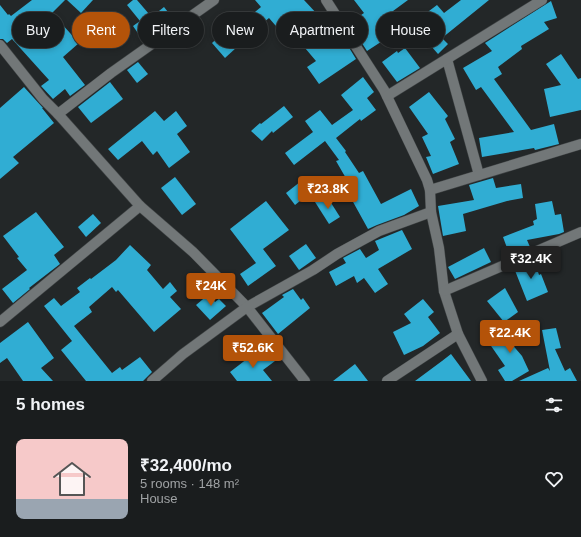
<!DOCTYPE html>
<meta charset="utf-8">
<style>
:root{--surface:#1a1d1e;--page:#232627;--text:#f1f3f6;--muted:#9fa2a4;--line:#383b3c;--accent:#b45309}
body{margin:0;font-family:Helvetica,sans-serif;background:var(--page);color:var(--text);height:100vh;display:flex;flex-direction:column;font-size:15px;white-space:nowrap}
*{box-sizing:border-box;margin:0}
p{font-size:13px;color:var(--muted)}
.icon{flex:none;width:22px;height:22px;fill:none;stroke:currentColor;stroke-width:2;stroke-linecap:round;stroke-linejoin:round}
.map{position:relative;height:381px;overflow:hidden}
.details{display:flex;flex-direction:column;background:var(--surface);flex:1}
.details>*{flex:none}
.hud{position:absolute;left:12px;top:12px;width:557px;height:36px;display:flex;gap:8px}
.price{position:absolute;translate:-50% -34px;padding:0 9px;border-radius:4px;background:var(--accent);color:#fff;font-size:13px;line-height:26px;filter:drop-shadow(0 1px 2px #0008)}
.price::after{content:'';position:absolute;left:50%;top:24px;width:12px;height:9px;margin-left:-6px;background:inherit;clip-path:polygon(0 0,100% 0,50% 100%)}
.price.on{background:#222;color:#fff}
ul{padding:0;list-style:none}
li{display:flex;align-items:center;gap:12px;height:100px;padding:0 16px}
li+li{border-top:1px solid var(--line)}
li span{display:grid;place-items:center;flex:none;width:112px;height:80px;border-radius:8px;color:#555}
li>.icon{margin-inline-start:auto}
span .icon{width:48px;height:48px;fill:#fffc;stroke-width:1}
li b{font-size:17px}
h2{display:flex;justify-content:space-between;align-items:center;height:48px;padding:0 16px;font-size:17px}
.chip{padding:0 14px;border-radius:18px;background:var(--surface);box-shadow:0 2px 6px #0003,0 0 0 1px var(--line);font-size:14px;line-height:36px}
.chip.on{background:var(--accent);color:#fff}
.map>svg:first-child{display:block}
.building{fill:#30add3}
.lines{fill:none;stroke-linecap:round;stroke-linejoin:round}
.minor-casing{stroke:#414546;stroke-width:11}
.minor{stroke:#727778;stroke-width:10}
</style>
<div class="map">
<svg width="581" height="381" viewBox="0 0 581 381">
<rect width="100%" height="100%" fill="#232728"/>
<!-- building -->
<g class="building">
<path d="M32 0H65L52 13 79 43 63 57 85 85 70 96 65 89 53 99 41 86 49 80 12 39 7 43 3 39H0V5L8 15 9 14 11 16Z"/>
<path d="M67 0H93L81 13Z"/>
<path d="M133 0H137L149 14 152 12 154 15 164 7 172 17 162 26 163 28 144 42 133 26 140 21 127 5Z"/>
<path d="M255 0H304L318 15 313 19 338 46 345 41 356 59 319 84 307 67 316 61 294 35 288 40 269 18 253 31 244 21 261 7Z"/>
<path d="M354 0H408L393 11 401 23 385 35 387 38 367 51 349 23 364 13Z"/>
<path d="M461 0H489L442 38 448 44 438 54 424 38 422 40 415 31 430 19 425 14 437 5 444 13Z"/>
<path d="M551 1 557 18 544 22 549 29 521 46 522 49 498 67 502 74 494 79 531 130 554 124 559 144 535 150 534 148 482 157 479 138 514 132 481 87 476 90 463 68 492 51 485 43Z"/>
<path d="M224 32 237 47 225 58 212 43Z"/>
<path d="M405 48 420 68 397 82 382 62 397 51 398 53Z"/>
<path d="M561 54 578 79 581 78V110L550 117 544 89 561 85 546 64Z"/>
<path d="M138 62 148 74 137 83 127 70Z"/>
<path d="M363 77 374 92 367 98 376 110 361 121 360 119 336 138 346 151 345 152 359 173 363 171 381 204 411 189 419 206 404 215 377 225 368 229 342 182 347 180 336 161 339 160 325 141 294 165 285 153 313 132 305 121 320 110 332 125 353 110 341 95Z"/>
<path d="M110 82 123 99 91 123 78 107Z"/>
<path d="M24 87 43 108H42L54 123 13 157 19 163 0 179V108Z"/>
<path d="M429 92 448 116 445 119 455 139 450 142 459 164 433 174 426 157 431 156 422 137 428 134 409 107Z"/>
<path d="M284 106 293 117 273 133 272 131 262 141 251 131 260 123 261 124Z"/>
<path d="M155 111 164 121 176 111 187 126 177 134 190 152 169 168 157 151 153 155 142 141 118 160 108 149Z"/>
<path d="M175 177 196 204 182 215 161 188Z"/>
<path d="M305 178 315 189 295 205 286 193Z"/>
<path d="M493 178 496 188 521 184 523 198 507 201 463 214 466 231 443 236 438 206 474 200 469 185Z"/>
<path d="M326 195 340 217 329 224 315 202Z"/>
<path d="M266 201 289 230 263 249 276 266 248 286 240 274 256 263 230 229Z"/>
<path d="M552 201 555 215 561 214 564 232 559 234 527 240 530 247 510 256 503 237 534 225 533 221 537 219 535 204Z"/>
<path d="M36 212 64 247 54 255 60 264 29 288 30 289 13 303 2 289 27 270 17 258 19 257 3 236Z"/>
<path d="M93 214 101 223 86 237 78 227Z"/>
<path d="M402 230 412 249 378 269 388 284 375 293 364 278 357 283 354 276 336 286 329 272 346 263 343 258 360 249 366 258 379 250 375 241Z"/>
<path d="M306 244 316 258 299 270 289 256Z"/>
<path d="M130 245 151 265 147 270 163 289 170 282 177 291 170 297 181 309 154 332 118 290 116 292 112 287 89 307 92 312 74 326 112 373 120 367 122 370 140 357 152 372 143 381H86L61 350 72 341 44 306 54 298 61 306 80 292 77 288 90 278 91 279 116 260Z"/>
<path d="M484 248 491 262 455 279 448 267Z"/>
<path d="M534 259 539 275 541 274 548 292 527 301 514 268Z"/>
<path d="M505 288 518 312 504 322 487 301Z"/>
<path d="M293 289 301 300 303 298 310 308 278 334 262 313 284 297 282 295Z"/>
<path d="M209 294 215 302 219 299 226 306 210 320 196 305Z"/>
<path d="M423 299 434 312 428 317 440 333 423 346 404 355 393 332 411 323 404 314Z"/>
<path d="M28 322 54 358 41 368 53 381H23L7 358 0 363V343Z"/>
<path d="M516 323 523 332 510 342 522 356 529 371 512 381H505L498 370 505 366 489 343Z"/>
<path d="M556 328 561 348 555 349 565 371 570 368 577 381H519L548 368 550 371 542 330Z"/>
<path d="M268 352 275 361 263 370 272 381H237L230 372 252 355 256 361Z"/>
<path d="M451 354 471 381H415L442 361Z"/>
<path d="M355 364 368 381H333Z"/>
</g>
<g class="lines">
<defs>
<g id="minor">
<path d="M326 0 384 90 427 180 430 190 431 212 439 248 444 291 458 334 482 381"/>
<path d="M0 45 43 99 58 114 111 73 214 0"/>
<path d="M447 59 479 175"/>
<path d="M387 96 542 0"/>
<path d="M58 114 140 206"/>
<path d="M430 190 581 144"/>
<path d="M444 291 581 232"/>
<path d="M0 322 140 206 193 252 247 307 305 381"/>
<path d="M152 381 183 354 247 307 313 270 337 254 379 231 431 212"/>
<path d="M387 381 458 334"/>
</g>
</defs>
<!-- minor casing -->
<use href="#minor" class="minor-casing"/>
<!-- minor -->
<use href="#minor" class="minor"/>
</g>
</svg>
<b class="price" style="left:328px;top:210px">₹23.8K</b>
<b class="price on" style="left:531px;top:280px">₹32.4K</b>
<b class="price" style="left:211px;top:307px">₹24K</b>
<b class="price" style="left:510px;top:354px">₹22.4K</b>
<b class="price" style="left:253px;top:369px">₹52.6K</b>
<div class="hud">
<a class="chip">Buy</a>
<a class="chip on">Rent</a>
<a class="chip">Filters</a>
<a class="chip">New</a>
<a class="chip">Apartment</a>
<a class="chip">House</a>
</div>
</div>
<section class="details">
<h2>5 homes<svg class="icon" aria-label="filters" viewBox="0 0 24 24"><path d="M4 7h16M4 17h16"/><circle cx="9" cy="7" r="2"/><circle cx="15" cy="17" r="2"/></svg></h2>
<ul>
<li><span style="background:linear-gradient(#f6c9c9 75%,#9aa5b1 0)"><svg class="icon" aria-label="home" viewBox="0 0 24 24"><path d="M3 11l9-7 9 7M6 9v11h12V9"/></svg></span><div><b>₹32,400/mo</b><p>5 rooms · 148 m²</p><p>House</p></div><svg class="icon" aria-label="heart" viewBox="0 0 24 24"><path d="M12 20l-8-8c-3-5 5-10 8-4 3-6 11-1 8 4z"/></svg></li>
</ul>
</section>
